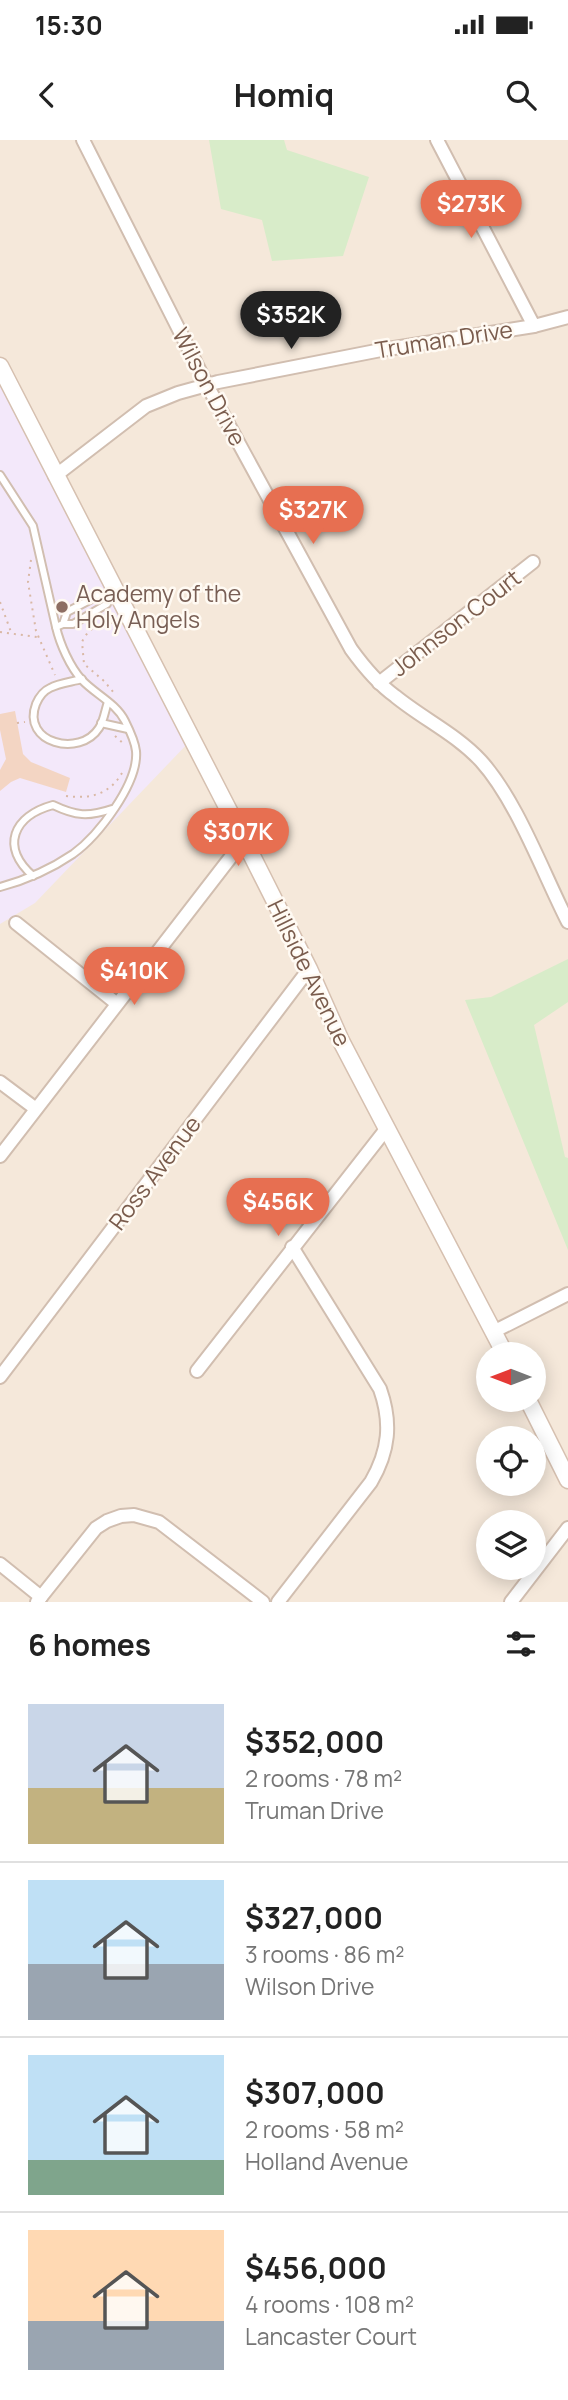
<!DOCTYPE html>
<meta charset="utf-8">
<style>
:root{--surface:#fff;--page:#f6f6f6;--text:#222;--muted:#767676;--line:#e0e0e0;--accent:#e76f51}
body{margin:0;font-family:Manrope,sans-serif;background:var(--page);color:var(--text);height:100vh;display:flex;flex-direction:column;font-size:26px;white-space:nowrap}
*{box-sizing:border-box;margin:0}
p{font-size:23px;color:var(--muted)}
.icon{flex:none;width:38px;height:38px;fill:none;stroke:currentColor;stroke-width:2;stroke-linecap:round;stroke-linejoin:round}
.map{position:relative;height:1462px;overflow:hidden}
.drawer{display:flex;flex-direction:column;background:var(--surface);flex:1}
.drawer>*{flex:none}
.needle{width:46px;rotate:270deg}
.tools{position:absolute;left:476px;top:1202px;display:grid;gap:14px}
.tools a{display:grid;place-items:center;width:70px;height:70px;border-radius:50%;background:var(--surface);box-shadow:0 4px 18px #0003;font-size:35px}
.price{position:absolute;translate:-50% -60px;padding:0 16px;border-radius:24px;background:var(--accent);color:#fff;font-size:23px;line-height:46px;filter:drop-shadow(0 2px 4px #0008)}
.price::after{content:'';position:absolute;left:50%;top:42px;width:21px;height:16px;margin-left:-10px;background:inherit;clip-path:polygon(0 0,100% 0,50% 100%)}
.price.current{background:#222;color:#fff}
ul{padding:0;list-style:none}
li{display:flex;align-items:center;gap:21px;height:175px;padding:0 28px}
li+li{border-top:2px solid var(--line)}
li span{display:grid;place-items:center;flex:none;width:196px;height:140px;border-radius:0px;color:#555}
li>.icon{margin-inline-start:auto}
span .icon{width:84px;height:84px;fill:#fffc;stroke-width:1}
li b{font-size:30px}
h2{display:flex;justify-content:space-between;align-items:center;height:84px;padding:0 28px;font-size:30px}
.status{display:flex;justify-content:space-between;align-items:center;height:49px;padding:0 35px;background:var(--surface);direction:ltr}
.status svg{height:19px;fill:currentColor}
header{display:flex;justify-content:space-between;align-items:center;height:91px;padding:0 28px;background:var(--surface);font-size:32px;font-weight:700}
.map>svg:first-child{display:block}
.residential{fill:#f5e8da;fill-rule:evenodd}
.education{fill:#f3e8fa}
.green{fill:#d8ecc9}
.building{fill:#f3d5c3}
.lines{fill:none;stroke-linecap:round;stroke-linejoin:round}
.lane-casing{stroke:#d1beb0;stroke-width:10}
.street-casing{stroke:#d1beb0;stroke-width:16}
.secondary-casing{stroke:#d6c0b0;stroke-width:19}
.path{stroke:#d9b8a5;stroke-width:2;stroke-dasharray:2 5;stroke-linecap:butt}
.lane{stroke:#fff;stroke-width:6}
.street{stroke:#fff;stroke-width:12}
.secondary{stroke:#fff;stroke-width:16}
.education-dot{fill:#8d6e63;stroke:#fffaf3;stroke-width:2.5}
.labels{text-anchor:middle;stroke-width:5;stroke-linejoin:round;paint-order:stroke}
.street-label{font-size:23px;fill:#7a5c4d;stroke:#fffaf3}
.education-label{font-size:23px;fill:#785e54;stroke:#fffaf3;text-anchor:start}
</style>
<div class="status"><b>15:30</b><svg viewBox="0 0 49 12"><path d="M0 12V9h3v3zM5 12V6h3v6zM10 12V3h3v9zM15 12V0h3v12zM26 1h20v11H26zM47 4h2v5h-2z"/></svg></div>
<header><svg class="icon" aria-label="back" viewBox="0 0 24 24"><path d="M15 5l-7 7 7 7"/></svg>Homiq<svg class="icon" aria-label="search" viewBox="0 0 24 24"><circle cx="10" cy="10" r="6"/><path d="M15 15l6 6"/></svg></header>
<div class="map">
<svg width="568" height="1462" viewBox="0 0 568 1462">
<rect width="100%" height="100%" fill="#fdf6ec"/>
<!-- residential -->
<path class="residential" d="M0 0H568V1462H0ZM488 1214H534V1260H488ZM488 1298H534V1344H488ZM488 1382H534V1428H488Z"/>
<!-- education -->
<path class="education" d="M0 226 192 599 35 763 0 784Z"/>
<!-- green -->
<g class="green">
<path d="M209 0H284L287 10 369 37 343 116 272 121 262 80 221 69Z"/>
<path d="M568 819V862L534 885 565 1017 568 1018V1110L465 860 491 857Z"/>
</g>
<!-- building -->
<path class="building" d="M15 571 23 614 31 622 70 638 66 652 20 638 11 642 0 651V630L6 619 0 590V574Z"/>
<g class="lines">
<defs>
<g id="lane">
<path d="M0 335 33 386 56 487"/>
<path d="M82 539C71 542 59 543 50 548 43 551 39 557 36 564 21 603 80 618 99 588 104 581 105 570 108 562"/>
<path d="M101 583 128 589"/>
<path d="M33 736C0 707 13 676 53 665 76 676 88 677 112 669"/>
<path d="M0 747C26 740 51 729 73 714 98 696 139 643 136 611 135 602 129 589 125 581 116 563 95 554 82 540 70 527 60 504 56 487L63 484 67 472 101 454H109L107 464 73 484H63"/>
</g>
<g id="street">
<path d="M83 0 207 245 351 509C364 527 377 543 395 556 423 579 456 594 481 621 517 661 543 733 568 782"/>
<path d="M437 0 534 186"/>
<path d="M55 336 146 266 178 253 218 242 381 210 534 186 568 177"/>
<path d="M379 543 533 422"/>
<path d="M16 783 116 863"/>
<path d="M0 942 36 969"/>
<path d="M0 1016 244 700"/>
<path d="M493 1192 568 1154"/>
<path d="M197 1231 387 988"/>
<path d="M0 1237 309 829"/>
<path d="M0 1424 41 1457"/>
<path d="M37 1462 96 1388 107 1381 121 1376 134 1375 159 1382 263 1462"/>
<path d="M278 1462 371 1342C389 1311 392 1283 380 1249L292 1107"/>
<path d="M511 1462 568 1388"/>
</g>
<g id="secondary">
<path d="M0 226 244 700 309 829 341 901 505 1214"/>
<path d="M528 1260 568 1340"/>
</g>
</defs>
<!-- lane casing -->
<use href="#lane" class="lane-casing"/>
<!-- street casing -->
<use href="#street" class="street-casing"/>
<!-- secondary casing -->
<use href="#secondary" class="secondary-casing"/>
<!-- path -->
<g class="path">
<path d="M31 420 28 442 36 491 55 535"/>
<path d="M0 462 11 492"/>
<path d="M112 483C99 482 87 490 82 502L84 524 104 541 115 554"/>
<path d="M0 492 37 497"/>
<path d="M17 583 25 582"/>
<path d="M115 596 124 604"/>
<path d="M66 656C90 659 109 655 122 633"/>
</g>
<!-- lane -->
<use href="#lane" class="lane"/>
<!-- street -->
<use href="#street" class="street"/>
<!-- secondary -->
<use href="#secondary" class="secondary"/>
</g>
<!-- markers -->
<circle class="education-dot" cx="62" cy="467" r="7"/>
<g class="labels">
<!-- street labels -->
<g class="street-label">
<text transform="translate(444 200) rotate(-9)" y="8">Truman Drive</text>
<text transform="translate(209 247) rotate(62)" y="8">Wilson Drive</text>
<text transform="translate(456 483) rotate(-38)" y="8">Johnson Court</text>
<text transform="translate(309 833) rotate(64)" y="8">Hillside Avenue</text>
<text transform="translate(155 1033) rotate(-53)" y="8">Ross Avenue</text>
</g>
<!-- education labels -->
<g class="education-label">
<text x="76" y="462">Academy of the<tspan x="76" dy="26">Holy Angels</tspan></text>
</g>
</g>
</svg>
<div class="tools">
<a><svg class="needle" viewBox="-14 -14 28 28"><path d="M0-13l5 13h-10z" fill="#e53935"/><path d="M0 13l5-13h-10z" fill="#767676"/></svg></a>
<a><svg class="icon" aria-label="locate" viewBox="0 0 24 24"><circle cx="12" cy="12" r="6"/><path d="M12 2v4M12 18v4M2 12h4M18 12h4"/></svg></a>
<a><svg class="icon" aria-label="layers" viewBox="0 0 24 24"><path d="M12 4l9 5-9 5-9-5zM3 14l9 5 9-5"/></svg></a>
</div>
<b class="price" style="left:471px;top:100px">$273K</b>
<b class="price current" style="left:291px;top:211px">$352K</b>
<b class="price" style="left:313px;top:406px">$327K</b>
<b class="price" style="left:238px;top:728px">$307K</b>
<b class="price" style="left:134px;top:867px">$410K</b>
<b class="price" style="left:278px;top:1098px">$456K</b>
</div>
<section class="drawer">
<h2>6 homes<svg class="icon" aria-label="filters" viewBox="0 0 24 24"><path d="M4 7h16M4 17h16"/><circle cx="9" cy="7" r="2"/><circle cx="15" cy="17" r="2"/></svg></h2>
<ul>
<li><span style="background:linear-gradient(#c9d6e8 60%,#c2b280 0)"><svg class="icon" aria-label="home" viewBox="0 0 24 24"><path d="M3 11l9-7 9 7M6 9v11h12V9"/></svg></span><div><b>$352,000</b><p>2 rooms · 78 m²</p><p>Truman Drive</p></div></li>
<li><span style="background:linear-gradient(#bfe0f5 60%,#9aa5b1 0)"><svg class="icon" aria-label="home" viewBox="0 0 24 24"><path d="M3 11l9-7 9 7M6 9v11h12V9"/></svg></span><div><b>$327,000</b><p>3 rooms · 86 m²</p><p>Wilson Drive</p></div></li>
<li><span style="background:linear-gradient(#bfe0f5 75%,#7fa58c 0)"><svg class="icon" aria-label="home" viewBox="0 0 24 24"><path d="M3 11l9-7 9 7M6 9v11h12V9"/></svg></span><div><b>$307,000</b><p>2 rooms · 58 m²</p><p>Holland Avenue</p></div></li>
<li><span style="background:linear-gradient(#ffd9b3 65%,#9aa5b1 0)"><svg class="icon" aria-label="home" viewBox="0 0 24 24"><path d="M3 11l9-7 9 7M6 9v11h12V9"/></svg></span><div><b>$456,000</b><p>4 rooms · 108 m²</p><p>Lancaster Court</p></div></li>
</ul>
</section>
